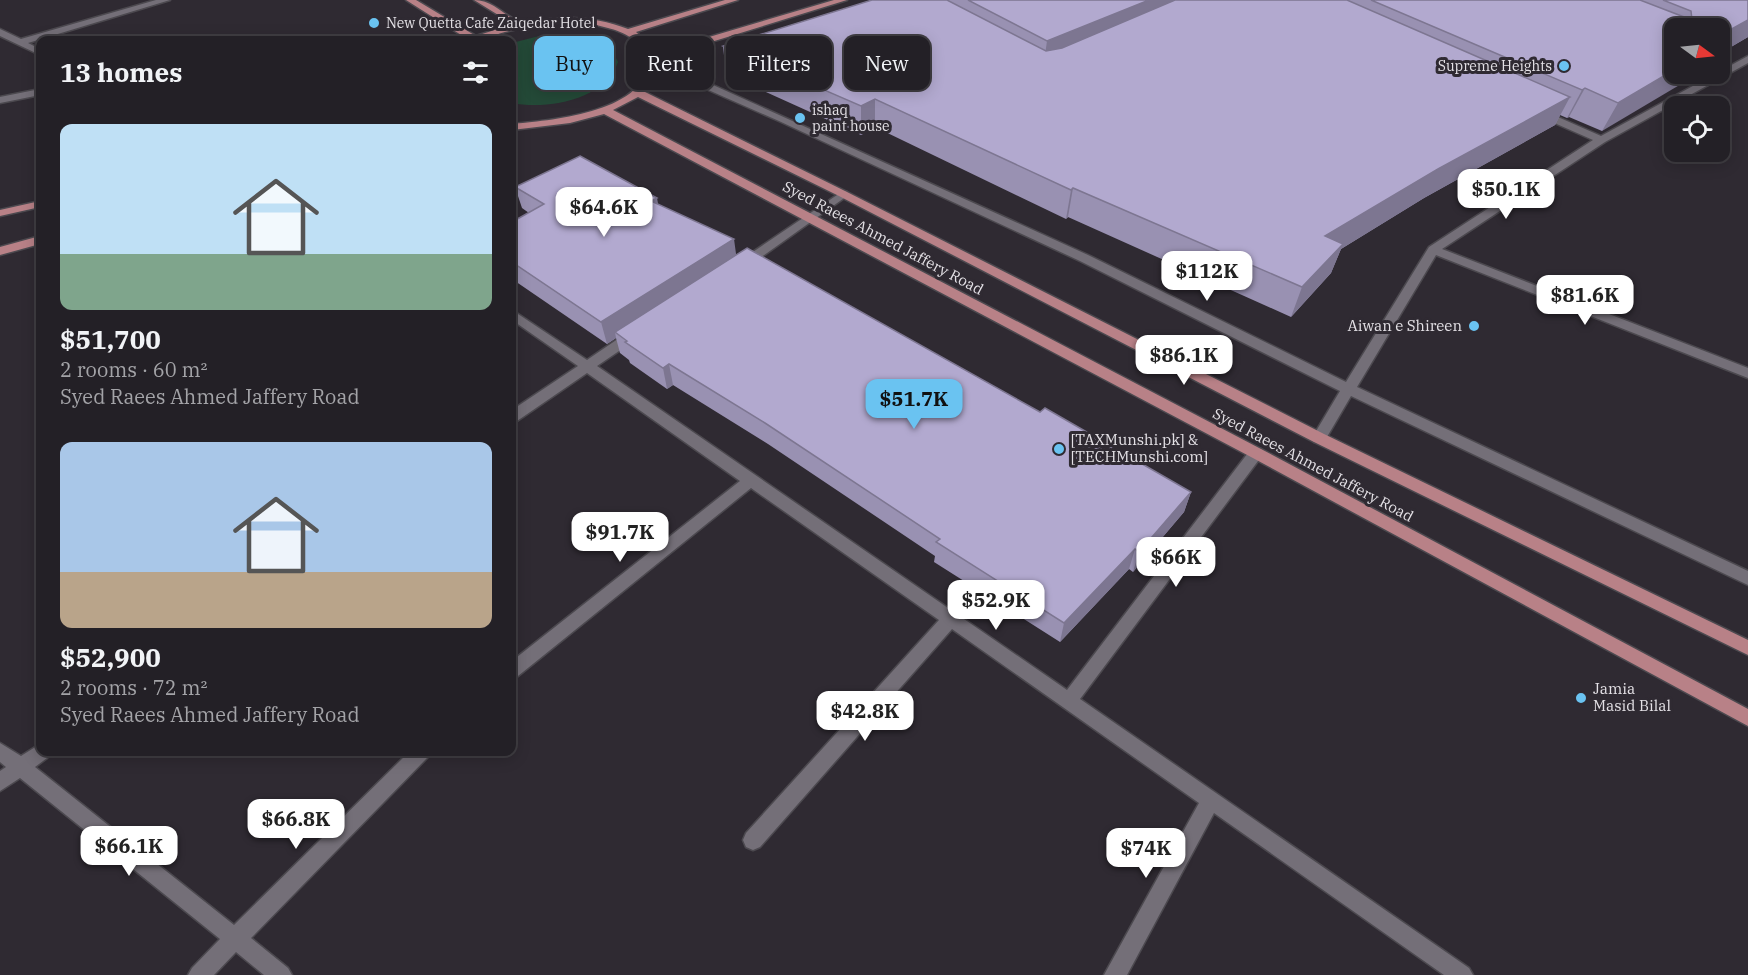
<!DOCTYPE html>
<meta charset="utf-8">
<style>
:root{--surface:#232026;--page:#2b282e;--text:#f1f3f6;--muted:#a3a3a7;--line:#403e43;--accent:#6ac3f1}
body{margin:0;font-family:"IBM Plex Serif",serif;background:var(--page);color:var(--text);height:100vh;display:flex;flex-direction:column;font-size:22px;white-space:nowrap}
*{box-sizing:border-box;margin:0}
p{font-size:20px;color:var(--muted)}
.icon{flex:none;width:33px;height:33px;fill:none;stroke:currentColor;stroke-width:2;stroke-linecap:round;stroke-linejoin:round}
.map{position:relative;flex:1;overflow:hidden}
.sheet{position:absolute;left:36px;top:36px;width:480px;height:720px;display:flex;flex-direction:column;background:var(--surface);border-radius:12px;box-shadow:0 3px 15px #0003,0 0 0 2px var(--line)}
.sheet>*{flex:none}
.banner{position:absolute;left:534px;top:36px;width:570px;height:54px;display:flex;gap:12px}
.needle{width:39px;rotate:105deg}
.fabs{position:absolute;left:1664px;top:18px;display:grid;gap:12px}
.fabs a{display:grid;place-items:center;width:66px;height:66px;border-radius:12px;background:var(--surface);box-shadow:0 3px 15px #0003,0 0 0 2px var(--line);font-size:30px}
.price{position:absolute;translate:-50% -51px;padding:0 14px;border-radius:12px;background:#fff;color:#222;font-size:20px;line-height:39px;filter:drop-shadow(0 2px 3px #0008)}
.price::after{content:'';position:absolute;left:50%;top:36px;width:18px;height:14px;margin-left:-9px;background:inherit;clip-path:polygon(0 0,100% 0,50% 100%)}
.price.active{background:var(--accent);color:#111}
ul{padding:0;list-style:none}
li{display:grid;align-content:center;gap:12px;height:318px;padding:0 24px}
li span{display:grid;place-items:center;height:186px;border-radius:12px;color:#555}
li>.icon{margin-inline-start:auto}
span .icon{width:108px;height:108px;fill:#fffc;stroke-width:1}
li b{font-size:26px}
h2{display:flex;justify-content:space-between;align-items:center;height:72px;padding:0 24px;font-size:26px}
.pill{padding:0 21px;border-radius:12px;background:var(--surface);box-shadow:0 3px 15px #0003,0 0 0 2px var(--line);font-size:21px;line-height:54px}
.pill.active{background:var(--accent);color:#111}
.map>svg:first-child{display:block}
.green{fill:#244a38}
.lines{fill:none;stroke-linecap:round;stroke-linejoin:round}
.minor-casing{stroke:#4c494f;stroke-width:3}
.major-casing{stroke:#4c494f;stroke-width:3}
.minor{fill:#746f78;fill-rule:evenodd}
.major{fill:#b88187;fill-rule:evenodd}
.wall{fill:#9991b2}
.shaded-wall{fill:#7d7691}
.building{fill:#b2a9cf;stroke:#7d7691;stroke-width:1.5}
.poi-dot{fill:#6ac3f1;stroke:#2f2a32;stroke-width:2}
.labels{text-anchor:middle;stroke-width:6;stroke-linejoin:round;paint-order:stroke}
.far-poi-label{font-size:14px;fill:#e4e1e6;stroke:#2f2a32;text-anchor:start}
.street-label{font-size:15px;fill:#e4e1e6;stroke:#2f2a32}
.poi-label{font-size:15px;fill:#e4e1e6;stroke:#2f2a32;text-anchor:start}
</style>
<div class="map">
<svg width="1748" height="975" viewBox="0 0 1748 975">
<rect width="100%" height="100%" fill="#2f2a32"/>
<!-- green -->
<path class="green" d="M563 35C586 37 608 39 618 62 606 100 546 110 512 103V43L539 36Z"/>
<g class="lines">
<defs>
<g id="minor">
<path d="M156 0H170L28 43 40 49V55L0 36V29L21 39Z"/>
<path d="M1748 56V63L1605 142 1442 249 1748 368V378L1436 255 1357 387 1748 571V585L1351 396 1324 442H1314L1312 438 1340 391 1080 261 779 121 697 85 650 78 645 75 650 72 702 80 1088 255 1346 382 1429 247 1593 140 1534 114V110H1542L1601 136Z"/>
<path d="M40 89V95L0 103V97Z"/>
<path d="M843 191 847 192V196L746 268H738V262Z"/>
<path d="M512 310 587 360 631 330H641L643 333 641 336 597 366 1067 690 1251 449H1261L1263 453 1261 457 1080 699 1469 968 1473 975H1444L1214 813 1127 975H1104L1199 803 952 629 760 847 753 850 746 847 743 840 746 833 939 620 751 488 518 676 512 678V661L740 481 587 373 517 421 512 422V410L578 366 512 320Z"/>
<path d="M0 743 21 756 40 744V752H50L47 758 35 767 234 925 409 752H430L427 758 251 938 288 968 292 975H264L236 952 214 975H188L192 968 220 939 20 778 0 791V771L6 767 0 762Z"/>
</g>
<g id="major">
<path d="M406 0H416L476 36 513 24 474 0C496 0 506 20 523 22 531 23 543 19 551 19 577 16 603 19 628 29L725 0H738L636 32 650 45 655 53 834 0H847L656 59C656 71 652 83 643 91L847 192 1324 434 1748 640V655L1314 442 839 196 638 97 613 110 1261 449 1748 709V726L1251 457 604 114 570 123 512 130V124C547 121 655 112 646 57 644 42 622 31 608 28 578 19 543 22 513 30 498 33 484 40 469 40Z"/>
<path d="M40 201V207L0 216V210Z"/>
<path d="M40 236V244L0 255V247Z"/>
</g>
</defs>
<!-- minor casing -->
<use href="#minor" class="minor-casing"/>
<!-- major casing -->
<use href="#major" class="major-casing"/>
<!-- minor -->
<use href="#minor" class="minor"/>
<!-- major -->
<use href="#major" class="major"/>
</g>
<!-- wall -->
<g class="wall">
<path d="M872 0H1748V37L1719 54V28L1602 131 1569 117 1567 118 1560 115 1555 125 1424 198 1341 249 1331 273 1291 317 1068 217 1066 219 875 127 861 135 726 74 723 46Z"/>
<path d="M515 187 659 205 736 255 1040 412 1191 492 1184 512 1133 572 1129 569 1060 642 934 562 935 556 768 444 673 385 667 389 630 363 629 360 620 353 616 338 607 344 512 279V222L529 213 522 208Z"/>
</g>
<!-- shaded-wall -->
<g class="shaded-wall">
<path d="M1149 0H1208L1043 69 1047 41Z"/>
<path d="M1748 20V37L1719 54V36Z"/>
<path d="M1674 70V74H1698L1602 131 1618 103Z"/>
<path d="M1585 88 1569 117 1567 118 1582 90Z"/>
<path d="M1570 97 1555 125 1424 198 1341 249 1331 273 1291 317 1302 287 1325 236 1438 169Z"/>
<path d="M875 99V127L861 135V106Z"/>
<path d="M1073 188 1068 217 1066 219 1071 190Z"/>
<path d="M657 198 661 220 651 201Z"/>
<path d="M734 239 737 261 615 332 616 338 607 344 601 322Z"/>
<path d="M669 364 673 385 667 389 663 368Z"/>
<path d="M1191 492 1184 512 1133 572 1139 552Z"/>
<path d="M1135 549 1129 569 1060 642 1064 623Z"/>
</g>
<!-- building -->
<g class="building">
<path d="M872 0H947L1046 51 1062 48 1175 0H1347L1570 97 1438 169 1325 236 1343 244 1302 287 1073 188 1071 190 875 99 861 106 723 46Z"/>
<path d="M968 0H1149L1047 41Z"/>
<path d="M1371 0H1640L1692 20 1691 11 1663 0H1748V20L1719 36V28H1674V70L1618 103 1585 88 1582 90Z"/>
<path d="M580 156 657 198 651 201 734 239 601 322 512 262V222L544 204 515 187Z"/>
<path d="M747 248 1040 412 1045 408 1191 492 1139 552 1135 549 1064 623 936 542 940 539 765 423 669 364 663 368 625 342 627 341 615 332Z"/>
</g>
<!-- markers -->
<g class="poi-dot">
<circle cx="374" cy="23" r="6"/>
<circle cx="1564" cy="66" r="6"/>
<circle cx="800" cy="118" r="6"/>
<circle cx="1474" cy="326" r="6"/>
<circle cx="1059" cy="449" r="6"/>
<circle cx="1581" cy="698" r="6"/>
</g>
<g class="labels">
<!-- far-poi labels -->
<g class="far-poi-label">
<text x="386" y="28">New Quetta Cafe Zaiqedar Hotel</text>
<text x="1552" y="71" text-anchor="end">Supreme Heights</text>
<text x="812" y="115">ishaq<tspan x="812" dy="16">paint house</tspan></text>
</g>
<!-- street labels -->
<g class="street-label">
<text transform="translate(883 238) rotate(28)" y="5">Syed Raees Ahmed Jaffery Road</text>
<text transform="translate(1313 465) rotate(28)" y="5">Syed Raees Ahmed Jaffery Road</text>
</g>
<!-- poi labels -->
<g class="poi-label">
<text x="1462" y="331" text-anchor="end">Aiwan e Shireen</text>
<text x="1071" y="445">[TAXMunshi.pk] &amp;<tspan x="1071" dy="17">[TECHMunshi.com]</tspan></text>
<text x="1593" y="694">Jamia<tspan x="1593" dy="17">Masid Bilal</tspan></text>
</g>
</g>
</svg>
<div class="fabs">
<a><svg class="needle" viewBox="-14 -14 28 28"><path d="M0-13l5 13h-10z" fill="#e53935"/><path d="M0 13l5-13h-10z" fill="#a3a3a7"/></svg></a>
<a><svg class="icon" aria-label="locate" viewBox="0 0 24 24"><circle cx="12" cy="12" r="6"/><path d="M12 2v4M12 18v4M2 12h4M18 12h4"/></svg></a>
</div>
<b class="price" style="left:1506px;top:220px">$50.1K</b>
<b class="price" style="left:604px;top:238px">$64.6K</b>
<b class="price" style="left:1207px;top:302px">$112K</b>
<b class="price" style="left:1585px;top:326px">$81.6K</b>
<b class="price" style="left:1184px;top:386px">$86.1K</b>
<b class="price active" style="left:914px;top:430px">$51.7K</b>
<b class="price" style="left:620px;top:563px">$91.7K</b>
<b class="price" style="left:1176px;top:588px">$66K</b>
<b class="price" style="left:996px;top:631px">$52.9K</b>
<b class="price" style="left:865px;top:742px">$42.8K</b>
<b class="price" style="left:296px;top:850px">$66.8K</b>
<b class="price" style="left:129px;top:877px">$66.1K</b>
<b class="price" style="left:1146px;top:879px">$74K</b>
<div class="banner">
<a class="pill active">Buy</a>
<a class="pill">Rent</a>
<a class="pill">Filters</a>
<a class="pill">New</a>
</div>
<section class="sheet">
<h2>13 homes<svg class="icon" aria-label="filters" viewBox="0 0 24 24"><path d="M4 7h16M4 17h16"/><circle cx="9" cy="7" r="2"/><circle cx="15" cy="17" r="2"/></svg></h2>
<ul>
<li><span style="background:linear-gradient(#bfe0f5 70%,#7fa58c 0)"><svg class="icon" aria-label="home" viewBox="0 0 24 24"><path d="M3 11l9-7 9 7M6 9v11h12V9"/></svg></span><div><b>$51,700</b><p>2 rooms · 60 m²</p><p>Syed Raees Ahmed Jaffery Road</p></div></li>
<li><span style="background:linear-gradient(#a9c7e8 70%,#b9a48a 0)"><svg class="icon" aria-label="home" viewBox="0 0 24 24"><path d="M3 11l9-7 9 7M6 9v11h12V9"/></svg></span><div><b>$52,900</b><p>2 rooms · 72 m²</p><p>Syed Raees Ahmed Jaffery Road</p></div></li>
</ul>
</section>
</div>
